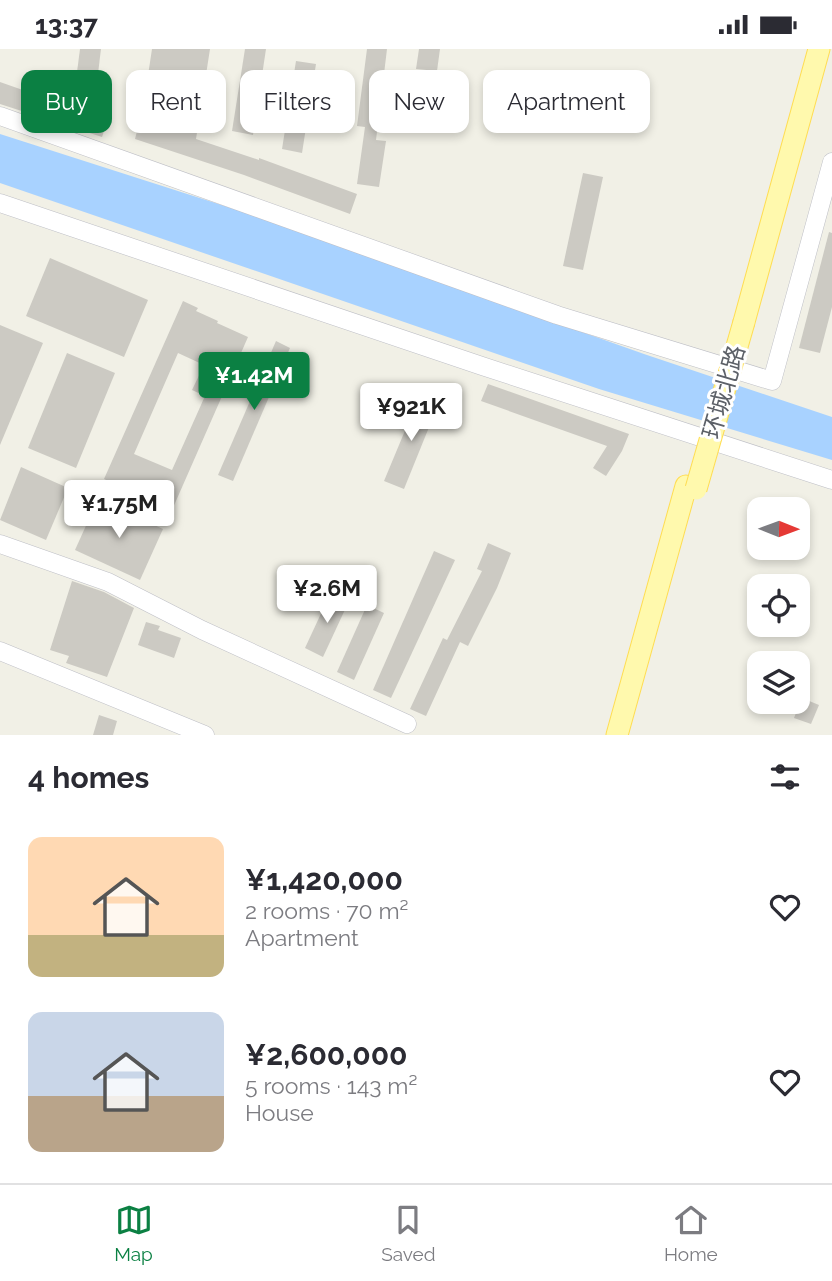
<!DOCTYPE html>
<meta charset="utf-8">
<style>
:root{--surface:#fff;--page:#f2f2f3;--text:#2b2b33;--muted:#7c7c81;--line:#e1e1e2;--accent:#0b8043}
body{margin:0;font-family:Raleway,"Noto Sans SC",sans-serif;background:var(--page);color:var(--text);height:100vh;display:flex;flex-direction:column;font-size:26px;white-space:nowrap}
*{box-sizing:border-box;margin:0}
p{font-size:23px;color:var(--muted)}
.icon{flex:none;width:38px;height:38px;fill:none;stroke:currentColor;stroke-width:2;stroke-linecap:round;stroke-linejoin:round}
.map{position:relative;height:686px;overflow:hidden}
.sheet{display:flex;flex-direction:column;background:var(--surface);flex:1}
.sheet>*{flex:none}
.banner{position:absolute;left:21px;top:21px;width:791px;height:63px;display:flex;gap:14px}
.needle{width:46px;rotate:91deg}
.tools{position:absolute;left:747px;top:448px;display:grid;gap:14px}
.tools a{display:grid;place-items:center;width:63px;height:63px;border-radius:14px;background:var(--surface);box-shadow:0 4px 10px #0003;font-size:35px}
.price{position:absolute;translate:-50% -60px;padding:0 16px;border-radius:7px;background:#fff;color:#222;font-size:23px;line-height:46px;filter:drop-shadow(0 2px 4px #0008)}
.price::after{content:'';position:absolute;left:50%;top:42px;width:21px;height:16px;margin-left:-10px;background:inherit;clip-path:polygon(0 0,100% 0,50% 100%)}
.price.active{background:var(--accent);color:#fff}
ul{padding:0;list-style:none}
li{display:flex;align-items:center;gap:21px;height:175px;padding:0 28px}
li span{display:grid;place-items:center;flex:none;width:196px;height:140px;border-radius:14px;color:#555}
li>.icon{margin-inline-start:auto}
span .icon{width:84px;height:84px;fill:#fffc;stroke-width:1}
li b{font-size:30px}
h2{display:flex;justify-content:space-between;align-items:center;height:84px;padding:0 28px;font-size:30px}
.chip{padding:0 24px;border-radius:14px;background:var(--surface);box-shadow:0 4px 10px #0003;font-size:24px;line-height:63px}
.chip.active{background:var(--accent);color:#fff}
.status{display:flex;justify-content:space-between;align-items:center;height:49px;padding:0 35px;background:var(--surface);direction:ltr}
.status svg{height:19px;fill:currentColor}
.menu{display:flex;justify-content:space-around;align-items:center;height:98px;border-top:2px solid var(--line);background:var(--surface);font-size:19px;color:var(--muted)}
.menu a{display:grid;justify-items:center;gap:4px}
.menu .active{color:var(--accent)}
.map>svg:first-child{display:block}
.water{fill:#a8d2ff}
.building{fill:#cccac3;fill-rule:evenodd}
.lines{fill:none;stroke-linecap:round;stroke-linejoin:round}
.minor-casing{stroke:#bebfc6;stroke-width:19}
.major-casing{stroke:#ffdd52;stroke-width:23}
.minor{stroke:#fff;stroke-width:18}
.major{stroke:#fff9ad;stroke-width:21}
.major-bridge-casing{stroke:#ffdd52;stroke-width:23;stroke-linecap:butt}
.major-bridge{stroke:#fff9ad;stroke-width:21}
.labels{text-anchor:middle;stroke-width:6;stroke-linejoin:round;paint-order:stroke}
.street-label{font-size:24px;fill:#5d6168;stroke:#fff}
</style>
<div class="status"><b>13:37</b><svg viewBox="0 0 49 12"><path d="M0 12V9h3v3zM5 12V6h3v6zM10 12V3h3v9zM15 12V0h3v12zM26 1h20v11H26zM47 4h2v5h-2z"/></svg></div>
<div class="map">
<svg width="832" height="686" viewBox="0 0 832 686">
<rect width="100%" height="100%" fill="#f1f0e6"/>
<!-- water -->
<path class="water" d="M0 85 256 167 644 305 832 368V411L599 340 0 134Z"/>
<!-- building -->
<g class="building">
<path d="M80 0H101L95 49 74 46Z"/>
<path d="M152 0H210L196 90 259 111V109L357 145 350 165 244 126 135 90 138 78 140 79Z"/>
<path d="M245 0H266L253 86 232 82Z"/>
<path d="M367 0H387L376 91 386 92 379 138 357 135 365 78 357 77Z"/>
<path d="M419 0H440L437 22 416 20Z"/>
<path d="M296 12 316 15 302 104 282 100Z"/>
<path d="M0 33 108 71 102 88 0 55Z"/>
<path d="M583 124 603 128 583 221 563 217Z"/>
<path d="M829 183 832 184V258L820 304 799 299Z"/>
<path d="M50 209 148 251 124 308 26 267Z"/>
<path d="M183 252 198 259 196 262 218 272 217 274 248 288 172 461 104 430ZM178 304 204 316 192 341 205 347 172 421 134 405Z"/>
<path d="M0 276 43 294 0 396Z"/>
<path d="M276 292 290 299 233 432 218 426Z"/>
<path d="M67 304 115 324 76 419 28 399Z"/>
<path d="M488 335 629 385 622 402 606 427 593 419 607 397 481 352Z"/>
<path d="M419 348 438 356 404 440 384 432Z"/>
<path d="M21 418 68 439 46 491 0 471Z"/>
<path d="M98 450 163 480 140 531 75 501Z"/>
<path d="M488 494 511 504 497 539 468 597 460 593 426 667 410 660 443 589 447 591 482 522 477 520Z"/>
<path d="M434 502 455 511 391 649 373 641Z"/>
<path d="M72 532 104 543 134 559 107 628 66 614 69 607 50 601Z"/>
<path d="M331 543 349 552 323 608 305 599Z"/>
<path d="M367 556 384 564 354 631 337 623Z"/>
<path d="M146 573 160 577 158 581 181 589 174 609 138 596Z"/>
<path d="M802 649 819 656 811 675 794 669Z"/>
<path d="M99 666 117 672 113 686H93Z"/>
</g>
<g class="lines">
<defs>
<g id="minor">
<path d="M0 67 557 266 772 332 832 113"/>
<path d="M0 154 482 317 832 431"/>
<path d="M0 495 108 533 202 581 407 675"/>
<path d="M0 602 205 686"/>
</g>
<g id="major">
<path d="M744 273 819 0"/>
<path d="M617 686 686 437"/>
</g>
</defs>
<!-- minor casing -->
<use href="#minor" class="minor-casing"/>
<!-- major casing -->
<use href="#major" class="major-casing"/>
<!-- minor -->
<use href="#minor" class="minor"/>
<!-- major -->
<use href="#major" class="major"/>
<defs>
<path id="major-bridge" d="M696 440 744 273"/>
</defs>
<!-- major-bridge casing -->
<use href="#major-bridge" class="major-bridge-casing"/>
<!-- major-bridge -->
<use href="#major-bridge" class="major-bridge"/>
</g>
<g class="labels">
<!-- street labels -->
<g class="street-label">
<text transform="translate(724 343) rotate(-74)" y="8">环城北路</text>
</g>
</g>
</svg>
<div class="tools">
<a><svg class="needle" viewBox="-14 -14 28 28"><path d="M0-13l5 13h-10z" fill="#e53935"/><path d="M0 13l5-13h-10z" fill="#7c7c81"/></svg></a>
<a><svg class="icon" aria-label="locate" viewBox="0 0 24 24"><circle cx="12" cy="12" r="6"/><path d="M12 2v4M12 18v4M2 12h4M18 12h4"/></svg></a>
<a><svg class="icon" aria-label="layers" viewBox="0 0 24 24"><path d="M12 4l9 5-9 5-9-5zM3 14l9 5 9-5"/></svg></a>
</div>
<b class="price active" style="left:254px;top:363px">¥1.42M</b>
<b class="price" style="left:411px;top:394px">¥921K</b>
<b class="price" style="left:119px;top:491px">¥1.75M</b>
<b class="price" style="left:327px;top:576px">¥2.6M</b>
<div class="banner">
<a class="chip active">Buy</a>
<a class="chip">Rent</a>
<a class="chip">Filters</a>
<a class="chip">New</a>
<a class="chip">Apartment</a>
</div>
</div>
<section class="sheet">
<h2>4 homes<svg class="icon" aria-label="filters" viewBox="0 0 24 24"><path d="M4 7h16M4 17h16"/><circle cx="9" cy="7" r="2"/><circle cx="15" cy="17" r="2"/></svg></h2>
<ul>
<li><span style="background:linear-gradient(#ffd9b3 70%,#c2b280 0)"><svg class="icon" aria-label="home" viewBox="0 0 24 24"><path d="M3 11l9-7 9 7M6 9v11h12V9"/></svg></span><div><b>¥1,420,000</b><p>2 rooms · 70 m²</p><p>Apartment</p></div><svg class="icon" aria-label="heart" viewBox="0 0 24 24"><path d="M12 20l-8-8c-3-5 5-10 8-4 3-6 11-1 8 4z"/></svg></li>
<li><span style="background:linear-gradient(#c9d6e8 60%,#b9a48a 0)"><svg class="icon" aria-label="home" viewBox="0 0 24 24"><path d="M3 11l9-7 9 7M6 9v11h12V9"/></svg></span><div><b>¥2,600,000</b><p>5 rooms · 143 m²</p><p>House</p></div><svg class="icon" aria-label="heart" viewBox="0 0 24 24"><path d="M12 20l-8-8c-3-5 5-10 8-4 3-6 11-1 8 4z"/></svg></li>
</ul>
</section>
<nav class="menu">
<a class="active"><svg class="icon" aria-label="map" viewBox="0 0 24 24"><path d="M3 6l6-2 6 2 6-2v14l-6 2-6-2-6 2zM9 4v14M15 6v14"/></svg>Map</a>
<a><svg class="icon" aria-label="saved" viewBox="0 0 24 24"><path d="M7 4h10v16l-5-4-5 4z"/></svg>Saved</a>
<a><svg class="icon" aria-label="home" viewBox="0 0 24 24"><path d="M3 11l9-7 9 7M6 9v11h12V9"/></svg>Home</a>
</nav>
